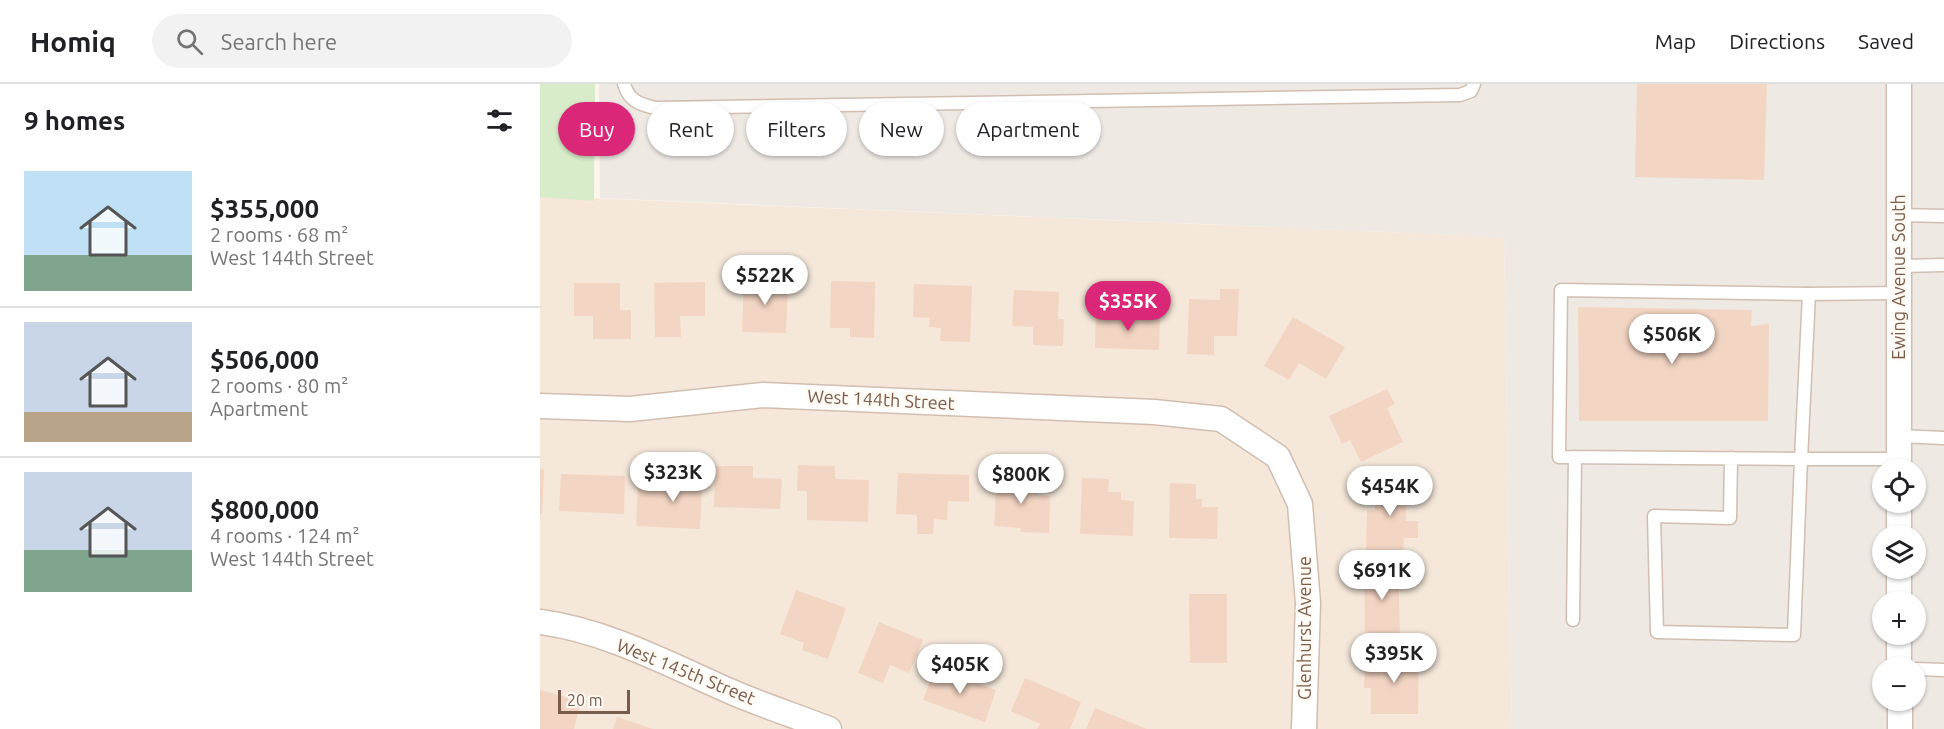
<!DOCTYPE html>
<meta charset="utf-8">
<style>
:root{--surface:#fff;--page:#f2f2f2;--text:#202124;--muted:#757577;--line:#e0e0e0;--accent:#db2777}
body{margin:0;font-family:Ubuntu,sans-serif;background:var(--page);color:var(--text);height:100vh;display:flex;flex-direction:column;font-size:22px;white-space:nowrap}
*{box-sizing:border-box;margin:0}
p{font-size:20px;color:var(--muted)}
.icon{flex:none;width:33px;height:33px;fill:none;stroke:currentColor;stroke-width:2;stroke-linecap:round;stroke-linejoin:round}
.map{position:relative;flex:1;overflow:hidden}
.panel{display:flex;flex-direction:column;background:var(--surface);width:540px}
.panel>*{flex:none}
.banner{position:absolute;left:18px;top:18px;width:570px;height:54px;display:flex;gap:12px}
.controls{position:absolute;left:1332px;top:375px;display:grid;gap:12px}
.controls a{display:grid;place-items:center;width:54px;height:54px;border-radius:50%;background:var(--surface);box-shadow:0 2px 4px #0004;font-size:30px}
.scale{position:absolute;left:18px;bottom:15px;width:72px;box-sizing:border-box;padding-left:6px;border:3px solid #7a5c4d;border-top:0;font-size:16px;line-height:21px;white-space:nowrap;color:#7a5c4d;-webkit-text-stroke:4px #fffaf3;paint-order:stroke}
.price{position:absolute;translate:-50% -51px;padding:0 14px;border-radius:21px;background:#fff;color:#222;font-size:20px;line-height:39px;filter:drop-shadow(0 2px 3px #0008)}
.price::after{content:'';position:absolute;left:50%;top:36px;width:18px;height:14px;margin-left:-9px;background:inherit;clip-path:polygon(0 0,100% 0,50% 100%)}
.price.active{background:var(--accent);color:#fff}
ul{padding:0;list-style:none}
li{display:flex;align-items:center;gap:18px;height:150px;padding:0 24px}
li+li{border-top:2px solid var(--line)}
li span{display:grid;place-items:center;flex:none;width:168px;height:120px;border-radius:0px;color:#555}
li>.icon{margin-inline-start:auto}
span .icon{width:72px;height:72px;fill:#fffc;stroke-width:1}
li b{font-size:26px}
h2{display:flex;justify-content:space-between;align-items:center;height:72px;padding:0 24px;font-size:26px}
.pill{padding:0 21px;border-radius:27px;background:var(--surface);box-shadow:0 2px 4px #0004;font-size:21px;line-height:54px}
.pill.active{background:var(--accent);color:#fff}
header{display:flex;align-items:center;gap:36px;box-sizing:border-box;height:84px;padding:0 30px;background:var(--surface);border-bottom:2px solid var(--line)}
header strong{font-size:28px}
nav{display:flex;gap:33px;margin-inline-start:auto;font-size:21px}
.search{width:420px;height:54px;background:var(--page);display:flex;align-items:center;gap:15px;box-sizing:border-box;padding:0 21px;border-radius:33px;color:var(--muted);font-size:22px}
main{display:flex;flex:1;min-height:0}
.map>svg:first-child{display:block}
.residential{fill:#f5e8da}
.industrial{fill:#efe9e4;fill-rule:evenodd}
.green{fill:#d8ecc9}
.building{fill:#f3d5c3}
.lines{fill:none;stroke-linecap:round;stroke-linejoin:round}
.service-casing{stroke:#d1beb0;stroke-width:15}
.minor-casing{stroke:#d1beb0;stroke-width:27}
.service{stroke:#fff;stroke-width:12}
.minor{stroke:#fff;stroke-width:24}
.labels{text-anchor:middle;stroke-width:5;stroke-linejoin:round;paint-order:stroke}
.street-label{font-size:18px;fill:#7a5c4d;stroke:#fffaf3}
</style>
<header>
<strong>Homiq</strong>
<div class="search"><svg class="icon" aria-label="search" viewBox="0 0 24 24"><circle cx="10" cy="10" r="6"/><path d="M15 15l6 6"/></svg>Search here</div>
<nav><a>Map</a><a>Directions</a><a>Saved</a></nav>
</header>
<main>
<section class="panel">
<h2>9 homes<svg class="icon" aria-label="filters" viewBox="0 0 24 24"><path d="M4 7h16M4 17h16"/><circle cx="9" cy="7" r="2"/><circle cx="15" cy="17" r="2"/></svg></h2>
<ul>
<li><span style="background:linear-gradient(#bfe0f5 70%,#7fa58c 0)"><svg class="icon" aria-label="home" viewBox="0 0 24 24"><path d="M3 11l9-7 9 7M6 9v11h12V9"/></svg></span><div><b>$355,000</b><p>2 rooms · 68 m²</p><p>West 144th Street</p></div></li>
<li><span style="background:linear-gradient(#c9d6e8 75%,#b9a48a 0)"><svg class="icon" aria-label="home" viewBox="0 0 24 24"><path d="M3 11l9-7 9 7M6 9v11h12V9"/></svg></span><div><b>$506,000</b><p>2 rooms · 80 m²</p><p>Apartment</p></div></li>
<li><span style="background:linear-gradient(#c9d6e8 65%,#7fa58c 0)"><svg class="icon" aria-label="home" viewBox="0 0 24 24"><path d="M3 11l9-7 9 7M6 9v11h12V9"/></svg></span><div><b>$800,000</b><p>4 rooms · 124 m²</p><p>West 144th Street</p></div></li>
</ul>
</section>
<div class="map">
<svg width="1404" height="645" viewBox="0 0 1404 645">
<rect width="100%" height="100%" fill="#fdf6ec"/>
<!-- residential -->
<path class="residential" d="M0 112 964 153 972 645H0Z"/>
<!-- industrial -->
<path class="industrial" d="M59 0H1404V645H972L964 153 60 114ZM1342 386H1376V418H1342ZM1342 452H1376V484H1342ZM1342 518H1376V550H1342ZM1342 584H1376V616H1342Z"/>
<!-- green -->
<path class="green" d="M0 0H55L54 117 0 113Z"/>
<!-- building -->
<g class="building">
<path d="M1097 0H1227L1224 96 1095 93Z"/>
<path d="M204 195 248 196 246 249 202 248Z"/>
<path d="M291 197 335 198 334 254 310 253V244H290Z"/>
<path d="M165 198V232H140L141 253H115L114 199Z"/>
<path d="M34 199H80V226H91V255H53V232H34Z"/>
<path d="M374 200 432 202 430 258 400 257 401 244 389 243 390 234 373 233Z"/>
<path d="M680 205H699L697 252H674V271L647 270 649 215 680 216Z"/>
<path d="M474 206 519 208 518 235H524L523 262 493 261V243L472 242Z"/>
<path d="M1038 223 1212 226 1211 242 1229 240 1228 337H1039Z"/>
<path d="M556 230 620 232 619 266 555 264Z"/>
<path d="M753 233 805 263 786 295 759 279 749 296 724 282Z"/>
<path d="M847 305 855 320 847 324 863 358 821 378 810 356 802 360 789 332Z"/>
<path d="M258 381 295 382V395L329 396 328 438 267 436V407H257Z"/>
<path d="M175 382H213V394L242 395 240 425 174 423Z"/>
<path d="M0 385H4L2 430H0Z"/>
<path d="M133 385 163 386 160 445 96 442 98 404 133 406Z"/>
<path d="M358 389 429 391V418L408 417 407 436 394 435 393 450H377V431L356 430Z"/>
<path d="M457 389 484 390 483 399 498 400V411L510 412 509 449 480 448 481 444 454 442Z"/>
<path d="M21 390 85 392 84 430 19 427Z"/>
<path d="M542 394 569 395 568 408H581V416L594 417 593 452 540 450Z"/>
<path d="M835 394 867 395 866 437H878V454H864L863 467 826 466 827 426H835Z"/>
<path d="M630 399 656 400V415H662V423H678L677 455 629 454Z"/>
<path d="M858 484 860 549H825L824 485Z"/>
<path d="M256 506 306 524 288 575 262 566 264 559 240 550Z"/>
<path d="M649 510H687V579H650Z"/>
<path d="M339 538 383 556 369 589 350 581 343 599 318 589Z"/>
<path d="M861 565H879L878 630H831V604H824L825 576H861Z"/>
<path d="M395 584 456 606 445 638 383 616Z"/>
<path d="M485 594 541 618 530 645H497L500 640 471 627Z"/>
<path d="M0 606 41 617 34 645H0Z"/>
<path d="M555 624 607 645H546Z"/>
<path d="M77 633 113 645H73Z"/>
</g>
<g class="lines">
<defs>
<g id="service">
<path d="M84 0C89 17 99 20 115 24L920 11 931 7 934 0"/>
<path d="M1359 131 1404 132"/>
<path d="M1359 182 1404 181"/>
<path d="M1359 209 1269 210 1261 375H1359"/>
<path d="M1359 352 1404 354"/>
<path d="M1191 374 1190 434 1114 432 1117 548 1254 551 1261 375 1019 373 1021 206 1269 210"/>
<path d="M1033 536 1035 373"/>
<path d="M1376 585 1404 586"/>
</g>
<g id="minor">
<path d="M1359 0V386"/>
<path d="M0 322 90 325 223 311 614 328 681 335 738 373 760 420 768 519 764 645"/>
<path d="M1359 418V452"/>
<path d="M1359 484V518"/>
<path d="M0 538C68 547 132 582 194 609 225 622 258 633 289 645"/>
<path d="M1359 550V584"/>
<path d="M1360 616V645"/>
</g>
</defs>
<!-- service casing -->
<use href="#service" class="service-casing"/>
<!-- minor casing -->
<use href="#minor" class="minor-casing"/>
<!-- service -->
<use href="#service" class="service"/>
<!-- minor -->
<use href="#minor" class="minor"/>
</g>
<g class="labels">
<!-- street labels -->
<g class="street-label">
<text transform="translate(1359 193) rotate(-90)" y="6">Ewing Avenue South</text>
<text transform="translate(341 316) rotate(3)" y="6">West 144th Street</text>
<text transform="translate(765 544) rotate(-90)" y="6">Glenhurst Avenue</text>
<text transform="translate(146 588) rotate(22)" y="6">West 145th Street</text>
</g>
</g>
</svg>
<div class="controls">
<a><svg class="icon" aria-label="locate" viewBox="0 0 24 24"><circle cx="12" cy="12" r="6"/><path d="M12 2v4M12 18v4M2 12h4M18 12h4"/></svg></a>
<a><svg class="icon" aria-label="layers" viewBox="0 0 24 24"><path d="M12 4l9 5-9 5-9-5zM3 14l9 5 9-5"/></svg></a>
<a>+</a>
<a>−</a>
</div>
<div class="scale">20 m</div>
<b class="price" style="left:225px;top:222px">$522K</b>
<b class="price active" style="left:588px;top:248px">$355K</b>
<b class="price" style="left:1132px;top:281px">$506K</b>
<b class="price" style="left:133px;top:419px">$323K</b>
<b class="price" style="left:481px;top:421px">$800K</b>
<b class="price" style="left:850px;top:433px">$454K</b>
<b class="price" style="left:842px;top:517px">$691K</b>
<b class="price" style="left:854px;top:600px">$395K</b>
<b class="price" style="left:420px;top:611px">$405K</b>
<div class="banner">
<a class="pill active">Buy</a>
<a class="pill">Rent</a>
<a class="pill">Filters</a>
<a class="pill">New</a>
<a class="pill">Apartment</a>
</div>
</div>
</main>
